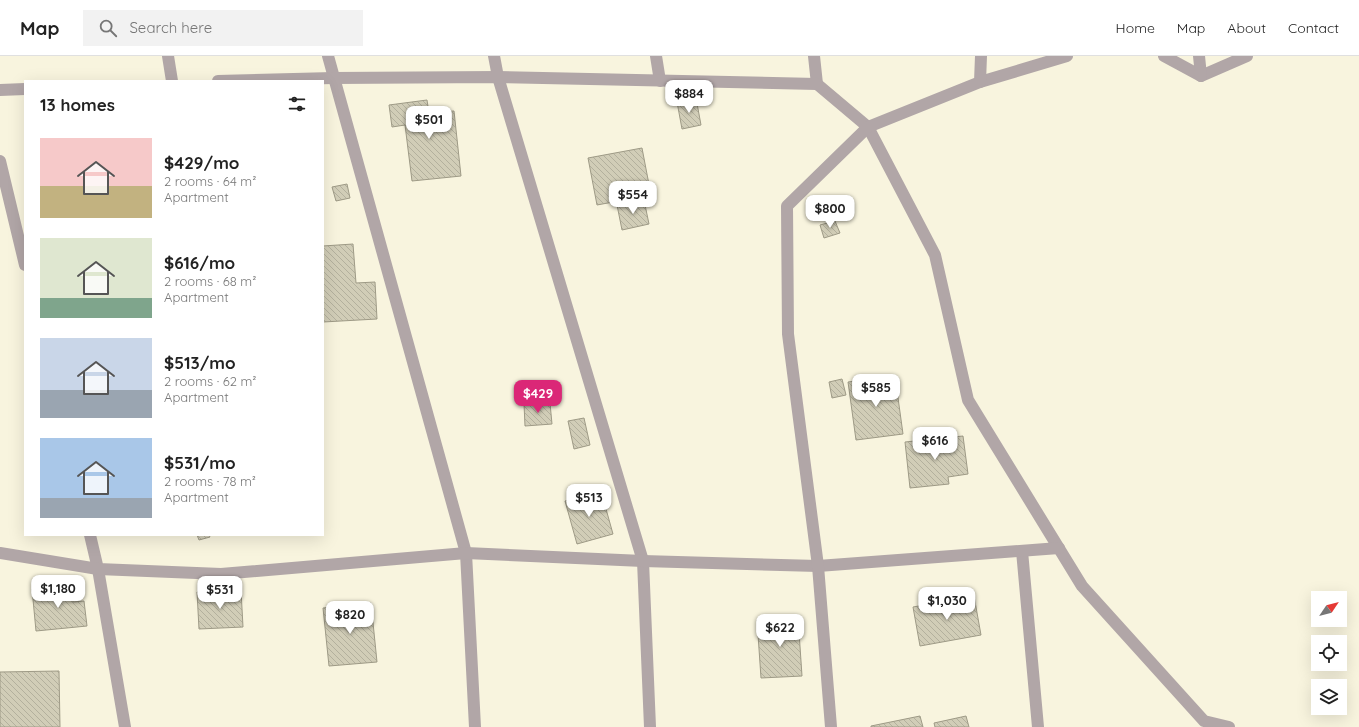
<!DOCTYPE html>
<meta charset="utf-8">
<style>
:root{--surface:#fff;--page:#f2f2f2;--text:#222;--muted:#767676;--line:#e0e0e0;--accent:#db2777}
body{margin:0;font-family:Quicksand,sans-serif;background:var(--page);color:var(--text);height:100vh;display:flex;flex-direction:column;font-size:15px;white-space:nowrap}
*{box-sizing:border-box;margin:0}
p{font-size:13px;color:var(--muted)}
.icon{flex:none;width:22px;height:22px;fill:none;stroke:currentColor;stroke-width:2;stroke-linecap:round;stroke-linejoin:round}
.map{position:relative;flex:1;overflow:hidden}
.drawer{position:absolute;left:24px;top:24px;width:300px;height:456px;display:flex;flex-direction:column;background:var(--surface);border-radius:0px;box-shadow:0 4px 16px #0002}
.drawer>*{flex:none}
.needle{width:26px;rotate:55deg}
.tools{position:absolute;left:1311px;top:535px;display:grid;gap:8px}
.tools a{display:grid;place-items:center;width:36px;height:36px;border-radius:0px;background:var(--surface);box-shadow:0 4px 16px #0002;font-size:20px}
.price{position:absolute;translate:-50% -34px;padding:0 9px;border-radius:8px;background:#fff;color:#222;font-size:13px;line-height:26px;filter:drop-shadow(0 1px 2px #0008)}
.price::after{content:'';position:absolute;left:50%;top:24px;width:12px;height:9px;margin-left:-6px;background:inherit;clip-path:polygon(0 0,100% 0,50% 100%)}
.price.active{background:var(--accent);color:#fff}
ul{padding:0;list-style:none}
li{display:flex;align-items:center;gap:12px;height:100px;padding:0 16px}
li span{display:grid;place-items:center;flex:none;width:112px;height:80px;border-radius:0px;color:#555}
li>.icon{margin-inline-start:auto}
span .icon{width:48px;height:48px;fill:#fffc;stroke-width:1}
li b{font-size:17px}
h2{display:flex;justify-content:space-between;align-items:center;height:48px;padding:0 16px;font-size:17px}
header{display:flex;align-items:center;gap:24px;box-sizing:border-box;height:56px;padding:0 20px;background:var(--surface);border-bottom:1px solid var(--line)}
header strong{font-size:19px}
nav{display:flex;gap:22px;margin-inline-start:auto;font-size:14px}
.search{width:280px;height:36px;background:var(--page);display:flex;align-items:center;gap:10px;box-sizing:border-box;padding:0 14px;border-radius:0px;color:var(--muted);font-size:15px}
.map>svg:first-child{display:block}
.building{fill:url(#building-back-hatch);stroke:#9e9a86}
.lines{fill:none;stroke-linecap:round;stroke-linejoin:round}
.minor{stroke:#b1a6a7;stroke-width:12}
</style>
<header>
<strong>Map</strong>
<div class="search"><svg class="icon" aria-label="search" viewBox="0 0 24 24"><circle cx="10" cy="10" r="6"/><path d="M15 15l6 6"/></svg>Search here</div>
<nav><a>Home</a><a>Map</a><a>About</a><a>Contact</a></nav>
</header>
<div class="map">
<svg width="1359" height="671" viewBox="0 0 1359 671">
<defs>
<pattern id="building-back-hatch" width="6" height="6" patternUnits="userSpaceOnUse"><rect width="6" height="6" fill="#d1cdb7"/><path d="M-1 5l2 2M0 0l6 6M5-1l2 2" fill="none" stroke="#b3b09d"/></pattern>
</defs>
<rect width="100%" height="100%" fill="#f8f4de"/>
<!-- building -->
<g class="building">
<path d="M696 42 701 69 682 73 677 46Z"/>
<path d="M427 44 429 57 454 55 461 120 412 125 405 69 392 71 389 49Z"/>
<path d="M642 92 651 139 597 149 588 102Z"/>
<path d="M347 128 350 142 336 145 332 131Z"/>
<path d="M644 144 649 168 622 174 617 149Z"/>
<path d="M835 165 840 177 824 182 820 169Z"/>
<path d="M353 188 356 227 375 226 377 263 323 266V190Z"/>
<path d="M895 320 903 378 856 384 848 326Z"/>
<path d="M842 323 846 339 832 342 829 326Z"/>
<path d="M550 347 552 368 525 370 524 348Z"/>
<path d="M584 362 590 389 574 393 568 365Z"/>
<path d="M963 380 968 418 948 421 949 428 910 432 905 386Z"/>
<path d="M601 435 613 478 577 488 565 445Z"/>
<path d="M197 479H209L210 481 199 484Z"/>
<path d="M72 528 73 546 84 545 87 570 36 575 32 533Z"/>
<path d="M241 534 243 571 199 573 197 536Z"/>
<path d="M974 540 981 579 920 590 913 551Z"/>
<path d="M371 547 377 606 329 610 323 552Z"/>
<path d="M798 561 802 620 761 622 757 564Z"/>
<path d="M59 615 60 671H0V616Z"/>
<path d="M920 660 923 671H871V670Z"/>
<path d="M966 660 969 671H935L934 667Z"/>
</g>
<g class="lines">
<!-- minor -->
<g class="minor">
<path d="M168 0 172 25"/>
<path d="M328 0 466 497 475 671"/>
<path d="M494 0 498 21 643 505 650 671"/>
<path d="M656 0 660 25"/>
<path d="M814 0 817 28"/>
<path d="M1164 0 1201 20 1247 0"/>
<path d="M1199 0 1201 20"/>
<path d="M218 25 333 22 498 21 817 28 868 71 935 199 968 344 1082 530 1204 665 1229 671"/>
<path d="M980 26 1067 0"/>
<path d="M0 34 25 33"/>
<path d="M0 105 25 209"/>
<path d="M90 479 98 513 125 671"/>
<path d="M1022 495 1038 671"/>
<path d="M0 497 98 513 221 518 466 497 643 505 818 510 1059 492"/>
<path d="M831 671 818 510 788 278 787 150 868 71 980 26 981 0"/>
</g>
</g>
</svg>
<div class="tools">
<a><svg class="needle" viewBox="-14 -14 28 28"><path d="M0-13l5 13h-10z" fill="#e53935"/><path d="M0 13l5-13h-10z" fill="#767676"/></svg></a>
<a><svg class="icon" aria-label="locate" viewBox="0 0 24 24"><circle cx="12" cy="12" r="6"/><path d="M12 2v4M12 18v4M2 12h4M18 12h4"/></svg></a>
<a><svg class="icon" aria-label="layers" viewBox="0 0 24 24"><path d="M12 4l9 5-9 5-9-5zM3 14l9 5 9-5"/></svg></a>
</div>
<b class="price" style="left:689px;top:58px">$884</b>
<b class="price" style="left:429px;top:84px">$501</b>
<b class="price" style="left:633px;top:159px">$554</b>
<b class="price" style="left:830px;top:173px">$800</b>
<b class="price" style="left:876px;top:352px">$585</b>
<b class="price active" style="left:538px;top:358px">$429</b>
<b class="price" style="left:935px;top:405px">$616</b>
<b class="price" style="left:589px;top:462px">$513</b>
<b class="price" style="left:58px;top:553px">$1,180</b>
<b class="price" style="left:220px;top:554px">$531</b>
<b class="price" style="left:947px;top:565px">$1,030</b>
<b class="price" style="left:350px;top:579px">$820</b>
<b class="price" style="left:780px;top:592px">$622</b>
<section class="drawer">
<h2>13 homes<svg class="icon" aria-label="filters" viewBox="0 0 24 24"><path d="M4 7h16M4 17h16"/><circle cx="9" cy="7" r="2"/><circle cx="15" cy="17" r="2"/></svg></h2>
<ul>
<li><span style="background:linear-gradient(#f6c9c9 60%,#c2b280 0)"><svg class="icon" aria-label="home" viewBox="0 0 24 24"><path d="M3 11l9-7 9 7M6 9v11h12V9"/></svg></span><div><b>$429/mo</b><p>2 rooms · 64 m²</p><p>Apartment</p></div></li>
<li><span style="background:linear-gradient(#dfe7d0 75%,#7fa58c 0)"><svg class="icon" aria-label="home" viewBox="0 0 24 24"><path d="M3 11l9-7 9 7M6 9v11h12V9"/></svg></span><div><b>$616/mo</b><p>2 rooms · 68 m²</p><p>Apartment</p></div></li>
<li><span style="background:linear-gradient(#c9d6e8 65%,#9aa5b1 0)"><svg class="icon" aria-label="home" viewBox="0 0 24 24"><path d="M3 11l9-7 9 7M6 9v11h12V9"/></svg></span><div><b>$513/mo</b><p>2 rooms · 62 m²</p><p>Apartment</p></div></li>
<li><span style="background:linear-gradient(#a9c7e8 75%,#9aa5b1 0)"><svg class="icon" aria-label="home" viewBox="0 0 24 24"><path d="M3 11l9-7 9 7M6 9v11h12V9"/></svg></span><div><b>$531/mo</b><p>2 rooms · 78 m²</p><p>Apartment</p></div></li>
</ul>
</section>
</div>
